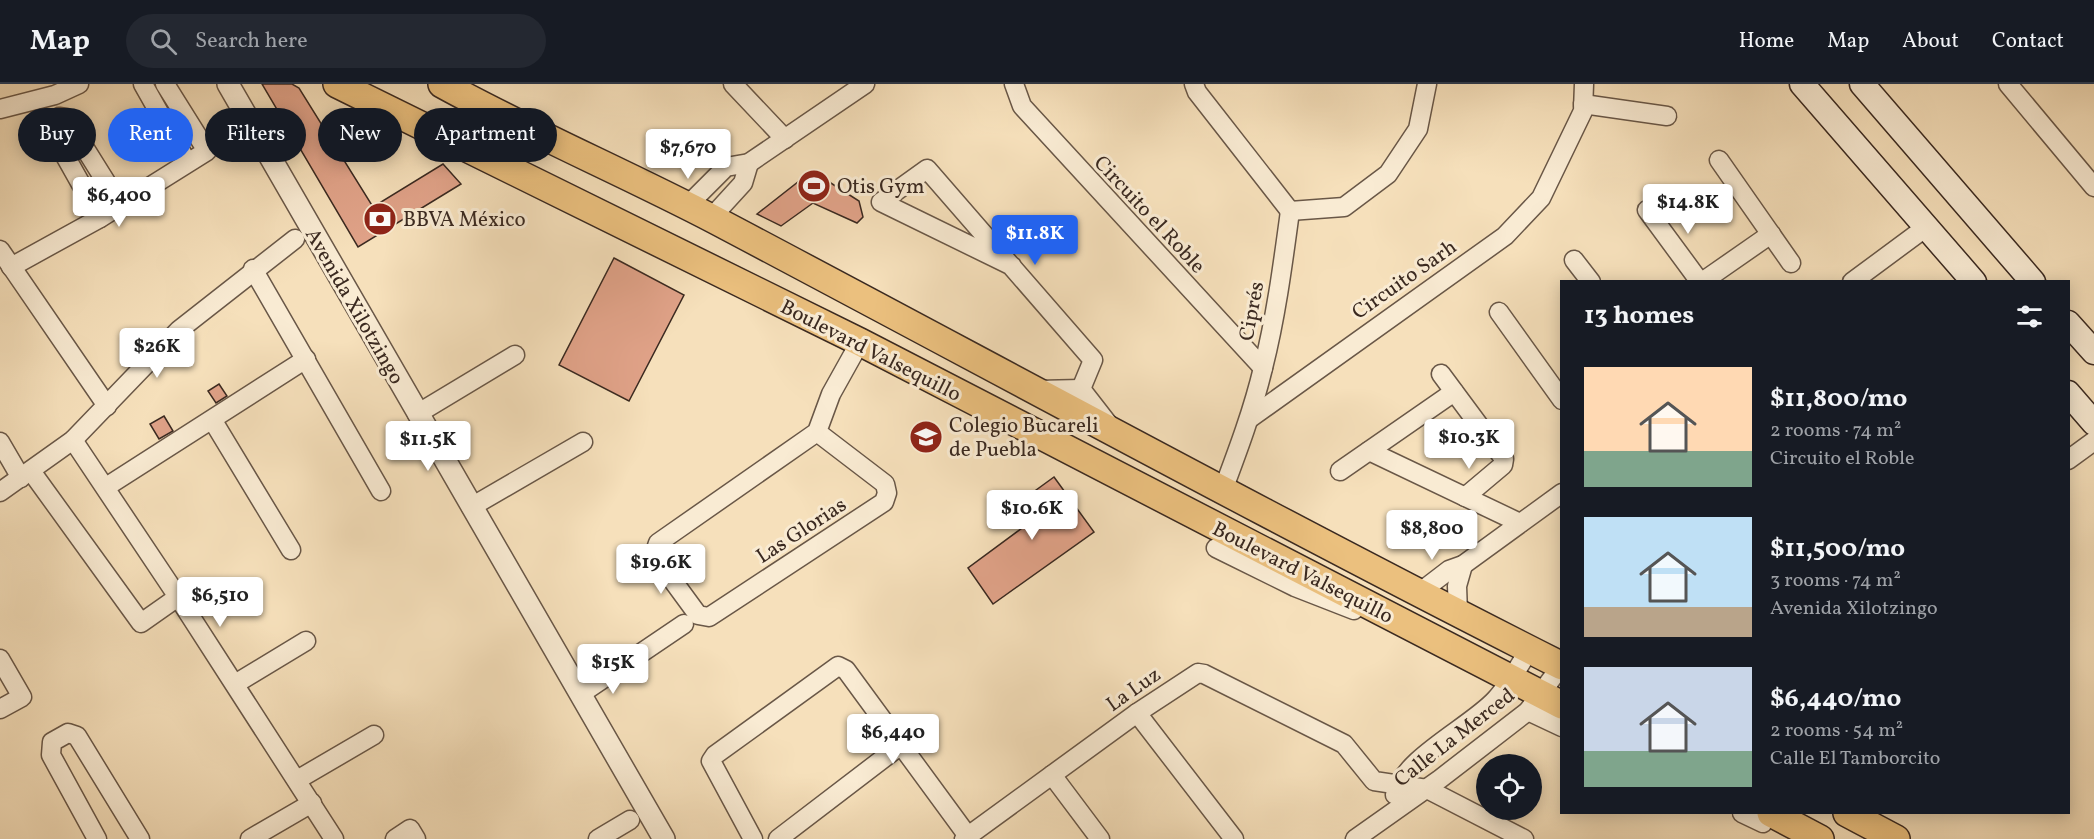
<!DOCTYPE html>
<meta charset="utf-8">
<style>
:root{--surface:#171b24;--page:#242831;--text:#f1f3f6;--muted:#9ea1a6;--line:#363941;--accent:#2563eb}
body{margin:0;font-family:Vollkorn,serif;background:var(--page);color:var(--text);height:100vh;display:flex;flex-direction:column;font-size:22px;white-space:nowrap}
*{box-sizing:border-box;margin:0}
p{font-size:20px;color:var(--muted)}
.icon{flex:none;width:33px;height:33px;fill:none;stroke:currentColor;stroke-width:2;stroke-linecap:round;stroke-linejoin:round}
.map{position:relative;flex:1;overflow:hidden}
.details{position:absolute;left:1560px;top:196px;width:510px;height:534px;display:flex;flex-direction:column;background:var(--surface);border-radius:0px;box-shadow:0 3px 15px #0003}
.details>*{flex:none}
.hud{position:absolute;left:18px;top:24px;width:570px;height:54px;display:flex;gap:12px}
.buttons{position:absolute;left:1476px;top:670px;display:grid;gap:12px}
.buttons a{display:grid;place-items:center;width:66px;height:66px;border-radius:50%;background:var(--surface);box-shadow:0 3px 15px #0003;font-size:30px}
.price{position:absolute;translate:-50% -51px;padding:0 14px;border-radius:6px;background:#fff;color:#222;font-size:20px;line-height:39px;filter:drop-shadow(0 2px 3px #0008)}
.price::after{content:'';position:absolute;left:50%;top:36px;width:18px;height:14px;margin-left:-9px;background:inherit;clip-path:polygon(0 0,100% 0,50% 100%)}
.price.current{background:var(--accent);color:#fff}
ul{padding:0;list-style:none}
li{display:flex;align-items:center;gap:18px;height:150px;padding:0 24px}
li span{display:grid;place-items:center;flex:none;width:168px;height:120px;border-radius:0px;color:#555}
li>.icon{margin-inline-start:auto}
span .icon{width:72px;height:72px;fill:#fffc;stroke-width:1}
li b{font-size:26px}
h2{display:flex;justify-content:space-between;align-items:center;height:72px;padding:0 24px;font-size:26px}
.tag{padding:0 21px;border-radius:27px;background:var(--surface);box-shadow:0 3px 15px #0003;font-size:21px;line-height:54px}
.tag.current{background:var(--accent);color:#fff}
header{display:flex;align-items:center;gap:36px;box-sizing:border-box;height:84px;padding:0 30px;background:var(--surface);border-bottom:2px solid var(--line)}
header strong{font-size:28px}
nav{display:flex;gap:33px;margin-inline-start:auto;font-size:21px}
.search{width:420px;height:54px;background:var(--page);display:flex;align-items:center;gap:15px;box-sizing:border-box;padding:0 21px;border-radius:33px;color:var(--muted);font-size:22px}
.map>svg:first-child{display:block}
.building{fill:#e0a288;stroke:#3a2920;stroke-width:1.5}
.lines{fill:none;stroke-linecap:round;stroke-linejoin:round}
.minor-casing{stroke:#695747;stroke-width:21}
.tertiary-casing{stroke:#695747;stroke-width:24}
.secondary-casing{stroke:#3a2920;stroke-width:27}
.primary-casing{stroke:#3a2920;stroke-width:30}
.minor{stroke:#f9ebd3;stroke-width:18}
.tertiary{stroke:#f9ebd3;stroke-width:21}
.secondary{stroke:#f9ebd3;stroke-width:24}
.primary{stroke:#ebc07e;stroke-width:27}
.labels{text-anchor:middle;stroke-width:6;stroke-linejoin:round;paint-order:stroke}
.poi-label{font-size:21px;fill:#3a2920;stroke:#f9ebd3;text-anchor:start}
.street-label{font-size:21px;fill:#3a2920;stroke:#f9ebd3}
</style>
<header>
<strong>Map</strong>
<div class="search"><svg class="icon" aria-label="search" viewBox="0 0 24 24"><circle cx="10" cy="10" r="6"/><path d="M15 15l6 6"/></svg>Search here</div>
<nav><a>Home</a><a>Map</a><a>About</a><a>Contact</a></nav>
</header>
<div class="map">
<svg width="2094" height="755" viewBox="0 0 2094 755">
<rect width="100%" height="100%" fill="#f6e0bb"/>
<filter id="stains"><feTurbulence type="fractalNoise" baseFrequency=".00333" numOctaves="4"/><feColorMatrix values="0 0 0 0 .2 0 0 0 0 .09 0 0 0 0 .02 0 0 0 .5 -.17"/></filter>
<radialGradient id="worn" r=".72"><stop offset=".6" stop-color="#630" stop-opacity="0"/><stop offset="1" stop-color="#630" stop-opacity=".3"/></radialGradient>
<!-- building -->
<g class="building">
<path d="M262 0H292L299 4 373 123 443 80 461 100 358 163Z"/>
<path d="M812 87 859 117 863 133 857 139 813 119 781 142 757 130Z"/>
<path d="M614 174 684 211 629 317 559 281Z"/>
<path d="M219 300 227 312 216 319 208 307Z"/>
<path d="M164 332 173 347 159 355 150 340Z"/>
<path d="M1054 393 1094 448 993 520 968 484 1022 444 1010 425Z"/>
</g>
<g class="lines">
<defs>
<g id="minor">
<path d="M143 0 187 78"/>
<path d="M733 0 785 55"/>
<path d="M1014 0 1022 22 1263 284"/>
<path d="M1194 0 1197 8 1290 127"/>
<path d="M2008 0 2094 103"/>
<path d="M1583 20 1667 32"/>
<path d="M0 25 55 11 79 0"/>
<path d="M1719 76 1791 179"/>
<path d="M687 122 726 83 749 79 865 0"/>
<path d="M1647 126 1700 198"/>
<path d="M1290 127 1344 123 1388 90 1418 45 1427 0"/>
<path d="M100 134 50 45 52 37 59 33 66 34 121 122"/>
<path d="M711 134 743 99 749 79"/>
<path d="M0 166 107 322"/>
<path d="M1574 176 1591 198"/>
<path d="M1012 182 881 118 927 85 1093 276 1081 305"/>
<path d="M11 183 100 134 207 67 165 0"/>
<path d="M253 185 381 407"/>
<path d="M1702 198 1771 150"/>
<path d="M1852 198 1925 144"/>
<path d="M1499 228 1562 316"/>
<path d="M1441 290 1504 375 1503 381 1465 413"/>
<path d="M1037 306 1081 305 1109 341"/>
<path d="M417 330 515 271"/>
<path d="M1249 335 1505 152 1541 114 1583 27 1584 0"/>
<path d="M213 337 291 466"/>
<path d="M817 348 885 400 887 409 884 418 709 533 698 531 654 471 658 459 817 348 831 310 860 258"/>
<path d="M73 356 178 513 334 755"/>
<path d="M0 358 21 394"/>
<path d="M1369 367 1520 439"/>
<path d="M2068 376 2094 357"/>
<path d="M31 387 141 539 178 513"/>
<path d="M1340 387 1454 308"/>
<path d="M106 403 306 275"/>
<path d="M1223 406C1238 366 1253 326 1263 284 1276 233 1283 179 1290 127"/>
<path d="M0 408 73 356 179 246 295 155"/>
<path d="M471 423 583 358"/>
<path d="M1216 464 1295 503 1354 526"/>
<path d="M1419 509 1449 486 1463 481 1562 409"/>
<path d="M1458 529 1457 502 1463 481"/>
<path d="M0 575 22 613 0 625"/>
<path d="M235 600 306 557"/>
<path d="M582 609 684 540"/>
<path d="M1528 627 1562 643"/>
<path d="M1137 629 1234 755"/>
<path d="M1052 691 1100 755"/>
<path d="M297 696 374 651"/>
<path d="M1395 711C1402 675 1470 643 1495 616 1508 602 1519 582 1529 566"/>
<path d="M1742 729 1763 739"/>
<path d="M97 755 51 671 52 658 68 649 77 652 140 755"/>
<path d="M250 755 312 719"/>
<path d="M395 755 410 745 416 755"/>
<path d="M598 755 630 736"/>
<path d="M753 755 711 677 715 671 838 582 846 586 970 755"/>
<path d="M778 755 901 661"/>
<path d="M964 755 1137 629 1198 589 1204 590 1344 660 1374 697 1427 705 1524 755"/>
<path d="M1355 755 1440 695 1528 627 1561 582"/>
</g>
<path id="tertiary" d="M228 0 664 755"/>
<g id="secondary">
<path d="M1802 0 1974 198"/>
<path d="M1862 0 2033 198"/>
<path d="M2068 239 2094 268"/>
<path d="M2068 309 2094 339"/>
</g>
<g id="primary">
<path d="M337 0 860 258 1562 621"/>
<path d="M442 0C531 49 625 89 715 136 997 285 1277 438 1562 582"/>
<path d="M1771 729 1820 755"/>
<path d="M1847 729 1896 755"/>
</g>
</defs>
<!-- minor casing -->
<use href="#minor" class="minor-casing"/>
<!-- tertiary casing -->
<use href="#tertiary" class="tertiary-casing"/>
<!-- secondary casing -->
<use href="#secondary" class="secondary-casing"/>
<!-- primary casing -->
<use href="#primary" class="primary-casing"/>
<!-- minor -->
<use href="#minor" class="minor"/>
<!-- tertiary -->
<use href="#tertiary" class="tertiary"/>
<!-- secondary -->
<use href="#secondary" class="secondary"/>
<!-- primary -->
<use href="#primary" class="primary"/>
</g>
<!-- icons -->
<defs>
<symbol id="stadium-disc" viewBox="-11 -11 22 22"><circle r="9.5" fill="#8f2418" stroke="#f9ebd3"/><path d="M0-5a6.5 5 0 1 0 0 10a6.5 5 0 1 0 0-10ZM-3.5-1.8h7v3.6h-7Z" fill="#fff"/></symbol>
<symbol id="bank-disc" viewBox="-11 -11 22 22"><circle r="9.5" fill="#8f2418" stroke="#f9ebd3"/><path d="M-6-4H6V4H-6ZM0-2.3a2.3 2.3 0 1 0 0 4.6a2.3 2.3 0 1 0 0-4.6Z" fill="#fff"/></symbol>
<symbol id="school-disc" viewBox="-11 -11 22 22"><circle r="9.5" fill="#8f2418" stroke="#f9ebd3"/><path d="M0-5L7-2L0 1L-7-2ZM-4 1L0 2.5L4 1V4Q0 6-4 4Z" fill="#fff"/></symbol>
</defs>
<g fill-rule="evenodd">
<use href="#stadium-disc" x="795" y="83" width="38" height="38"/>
<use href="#bank-disc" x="361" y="116" width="38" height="38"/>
<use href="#school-disc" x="907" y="334" width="38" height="38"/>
</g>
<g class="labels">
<!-- poi labels -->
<g class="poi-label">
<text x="837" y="109">Otis Gym</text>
<text x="403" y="142">BBVA México</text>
<text x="949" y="348">Colegio Bucareli<tspan x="949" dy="24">de Puebla</tspan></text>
</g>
<!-- street labels -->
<g class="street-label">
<text transform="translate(1150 130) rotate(47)" y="7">Circuito el Roble</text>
<text transform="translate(1404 195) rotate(-35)" y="7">Circuito Sarh</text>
<text transform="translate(355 222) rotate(60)" y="7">Avenida Xilotzingo</text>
<text transform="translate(1251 227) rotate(-79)" y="7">Ciprés</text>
<text transform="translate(871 266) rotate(27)" y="7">Boulevard Valsequillo</text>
<text transform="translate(801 446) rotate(-33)" y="7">Las Glorias</text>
<text transform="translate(1303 488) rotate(27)" y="7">Boulevard Valsequillo</text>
<text transform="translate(1133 605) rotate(-35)" y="7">La Luz</text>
<text transform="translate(1454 653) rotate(-38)" y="7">Calle La Merced</text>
</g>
</g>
<rect width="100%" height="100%" filter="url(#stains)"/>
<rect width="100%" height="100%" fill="url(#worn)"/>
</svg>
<div class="buttons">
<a><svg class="icon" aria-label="locate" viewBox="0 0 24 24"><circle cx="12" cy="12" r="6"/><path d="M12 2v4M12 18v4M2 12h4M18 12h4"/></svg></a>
</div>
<b class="price" style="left:688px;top:96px">$7,670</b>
<b class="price" style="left:119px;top:144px">$6,400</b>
<b class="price" style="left:1688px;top:151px">$14.8K</b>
<b class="price current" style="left:1035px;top:182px">$11.8K</b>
<b class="price" style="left:157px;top:295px">$26K</b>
<b class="price" style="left:1469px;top:386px">$10.3K</b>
<b class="price" style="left:428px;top:388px">$11.5K</b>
<b class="price" style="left:1032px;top:457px">$10.6K</b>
<b class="price" style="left:1432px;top:477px">$8,800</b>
<b class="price" style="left:661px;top:511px">$19.6K</b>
<b class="price" style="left:220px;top:544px">$6,510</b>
<b class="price" style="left:613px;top:611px">$15K</b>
<b class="price" style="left:893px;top:681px">$6,440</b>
<div class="hud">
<a class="tag">Buy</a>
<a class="tag current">Rent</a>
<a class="tag">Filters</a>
<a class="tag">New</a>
<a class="tag">Apartment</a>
</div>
<section class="details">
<h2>13 homes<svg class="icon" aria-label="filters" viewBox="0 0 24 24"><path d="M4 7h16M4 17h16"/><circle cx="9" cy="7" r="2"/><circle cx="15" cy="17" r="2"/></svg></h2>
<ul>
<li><span style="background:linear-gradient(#ffd9b3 70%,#7fa58c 0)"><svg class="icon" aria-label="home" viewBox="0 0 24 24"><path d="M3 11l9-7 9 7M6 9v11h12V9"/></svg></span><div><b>$11,800/mo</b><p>2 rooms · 74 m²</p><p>Circuito el Roble</p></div></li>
<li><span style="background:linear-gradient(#bfe0f5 75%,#b9a48a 0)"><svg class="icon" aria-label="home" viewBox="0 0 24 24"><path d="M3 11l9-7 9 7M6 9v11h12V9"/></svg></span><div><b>$11,500/mo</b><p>3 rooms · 74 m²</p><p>Avenida Xilotzingo</p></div></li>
<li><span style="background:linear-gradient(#c9d6e8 70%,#7fa58c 0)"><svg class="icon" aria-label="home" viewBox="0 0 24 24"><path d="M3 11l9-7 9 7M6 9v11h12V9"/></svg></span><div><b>$6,440/mo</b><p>2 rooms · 54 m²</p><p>Calle El Tamborcito</p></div></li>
</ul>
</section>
</div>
